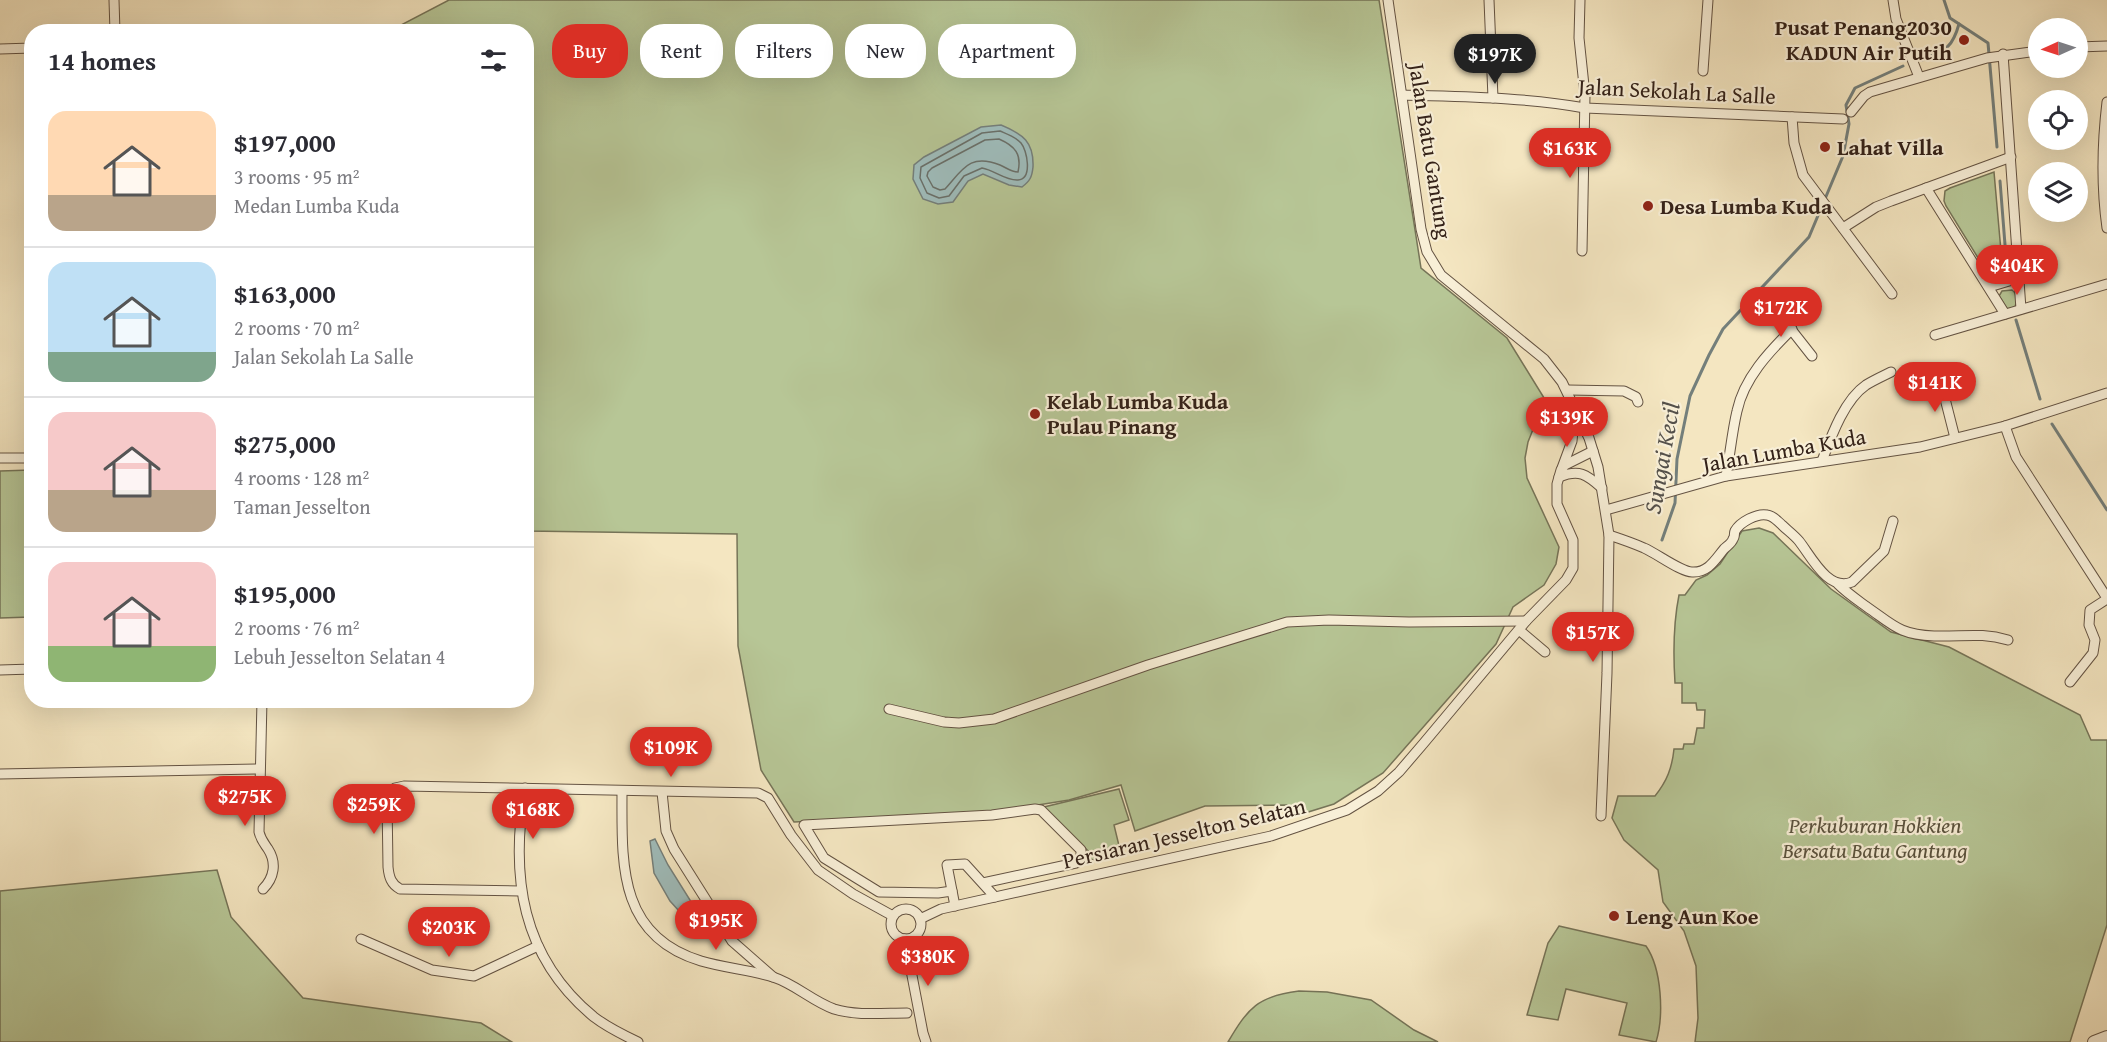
<!DOCTYPE html>
<meta charset="utf-8">
<style>
:root{--surface:#fff;--page:#f7f7f7;--text:#2b2b33;--muted:#7c7c81;--line:#e1e1e2;--accent:#d93025}
body{margin:0;font-family:"Gentium Book Plus",serif;background:var(--page);color:var(--text);height:100vh;display:flex;flex-direction:column;font-size:22px;white-space:nowrap}
*{box-sizing:border-box;margin:0}
p{font-size:20px;color:var(--muted)}
.icon{flex:none;width:33px;height:33px;fill:none;stroke:currentColor;stroke-width:2;stroke-linecap:round;stroke-linejoin:round}
.map{position:relative;flex:1;overflow:hidden}
.details{position:absolute;left:24px;top:24px;width:510px;height:684px;display:flex;flex-direction:column;background:var(--surface);border-radius:24px;box-shadow:0 6px 24px #0002}
.details>*{flex:none}
.banner{position:absolute;left:552px;top:24px;width:570px;height:54px;display:flex;gap:12px}
.needle{width:39px;rotate:267deg}
.fabs{position:absolute;left:2028px;top:18px;display:grid;gap:12px}
.fabs a{display:grid;place-items:center;width:60px;height:60px;border-radius:50%;background:var(--surface);box-shadow:0 6px 24px #0002;font-size:30px}
.price{position:absolute;translate:-50% -51px;padding:0 14px;border-radius:21px;background:var(--accent);color:#fff;font-size:20px;line-height:39px;filter:drop-shadow(0 2px 3px #0008)}
.price::after{content:'';position:absolute;left:50%;top:36px;width:18px;height:14px;margin-left:-9px;background:inherit;clip-path:polygon(0 0,100% 0,50% 100%)}
.price.active{background:#222;color:#fff}
ul{padding:0;list-style:none}
li{display:flex;align-items:center;gap:18px;height:150px;padding:0 24px}
li+li{border-top:2px solid var(--line)}
li span{display:grid;place-items:center;flex:none;width:168px;height:120px;border-radius:18px;color:#555}
li>.icon{margin-inline-start:auto}
span .icon{width:72px;height:72px;fill:#fffc;stroke-width:1}
li b{font-size:26px}
h2{display:flex;justify-content:space-between;align-items:center;height:72px;padding:0 24px;font-size:26px}
.tag{padding:0 21px;border-radius:24px;background:var(--surface);box-shadow:0 6px 24px #0002;font-size:21px;line-height:54px}
.tag.active{background:var(--accent);color:#fff}
.map>svg:first-child{display:block}
.green{fill:#b7c696;stroke:#767458;stroke-width:1.5}
.water{fill:#9fbdbc;stroke:#747f7b;stroke-width:1.5}
.lines{fill:none;stroke-linecap:round;stroke-linejoin:round}
.shore{stroke:#6a706a;stroke-width:1.5}
.stream{stroke:#747f7b;stroke-width:3}
.minor-casing{stroke:#645343;stroke-width:11}
.tertiary-casing{stroke:#645343;stroke-width:14}
.minor{stroke:#f8efd7;stroke-width:9}
.tertiary{stroke:#f8efd7;stroke-width:12}
.poi-dot{fill:#8f2418;stroke:#f8efd7;stroke-width:2}
.labels{text-anchor:middle;stroke-width:4.5;stroke-linejoin:round;paint-order:stroke}
.poi-label{font-size:22px;font-weight:bold;fill:#342219;stroke:#f8efd7;text-anchor:start}
.street-label{font-size:22px;fill:#342219;stroke:#f8efd7}
.park-label{font-size:22px;font-style:italic;fill:#5b533e;stroke:#f8efd7}
.water-label{font-size:24px;font-style:italic;fill:#54504a;stroke:#f8efd7}
</style>
<div class="map">
<svg width="2107" height="1042" viewBox="0 0 2107 1042">
<rect width="100%" height="100%" fill="#f4e6c1"/>
<filter id="stains"><feTurbulence type="fractalNoise" baseFrequency=".00333" numOctaves="4"/><feColorMatrix values="0 0 0 0 .2 0 0 0 0 .09 0 0 0 0 .02 0 0 0 .5 -.17"/></filter>
<radialGradient id="worn" r=".72"><stop offset=".6" stop-color="#630" stop-opacity="0"/><stop offset="1" stop-color="#630" stop-opacity=".3"/></radialGradient>
<!-- green -->
<g class="green">
<path d="M449 0H1379L1421 268 1507 338 1549 406 1536 422 1528 442 1525 458 1527 478 1559 547 1556 564 1544 585 1513 607 1496 644 1383 773 1334 804 1292 817 1287 805 1205 806 1135 831 1121 785 1069 800 988 813 794 822 761 770 738 646 737 534 527 531 526 32H393L399 26Z"/>
<path d="M1994 172 2003 274 1996 277 1988 274 1946 206 1944 201 1945 191 1950 188Z"/>
<path d="M2012 290C2018 294 2017 302 2015 307L2007 309 1999 296 2002 291Z"/>
<path d="M31 470V617L0 618V471Z"/>
<path d="M1759 528 1773 533 1831 589 1891 632 1949 647 2080 715 2091 740H2107V925L2070 1042H1695L1698 1018 1696 966 1684 931 1663 902 1658 870 1624 840 1612 818 1618 796H1655C1667 781 1672 768 1674 749H1683L1684 744H1694L1697 728H1704L1705 710H1697L1696 703H1682V683H1675C1673 652 1673 625 1679 595H1685L1696 580 1707 575 1720 564 1742 531Z"/>
<path d="M1119 789 1129 820 1114 825 1121 854 1091 860 1089 852 1044 807Z"/>
<path d="M217 870 231 917 303 998 481 1023 512 1042H0V891Z"/>
<path d="M1559 926 1646 946C1662 969 1664 1016 1656 1042L1619 1035 1627 1003 1566 989 1558 1020 1527 1015 1548 943Z"/>
<path d="M1299 991 1327 992 1371 1000 1414 1030 1438 1042H1228C1248 1008 1258 996 1299 991Z"/>
</g>
<!-- water -->
<g class="water">
<path d="M1001 125C1023 134 1034 142 1033 167 1032 177 1030 181 1022 187L1009 185 983 174 968 181 953 202 938 204 923 199 913 179 914 165 924 157 981 127Z"/>
<path d="M655 839 668 865 710 932 689 922 670 901 654 873 650 841Z"/>
</g>
<g class="lines">
<!-- shore -->
<g class="shore">
<path d="M1000 131C1007 134 1016 137 1021 143 1027 150 1033 179 1018 180 1006 181 994 170 982 168L964 176 949 196 939 198 927 193 920 178 921 167 982 133Z"/>
<path d="M999 139C1015 146 1022 154 1018 172 1011 172 1007 168 1000 165 970 153 963 169 945 189L940 190 933 187 927 176 928 172 932 168 985 140Z"/>
</g>
<!-- stream -->
<g class="stream">
<path d="M1944 0 1950 18 1988 43 1997 147"/>
<path d="M1922 60C1945 50 1952 49 1959 24"/>
<path d="M2000 181 2007 270"/>
<path d="M2016 320 2040 399"/>
<path d="M2052 424 2107 510"/>
<path d="M1662 540 1675 503 1677 459 1690 396 1709 355 1723 329 1809 237 1843 156 1849 124 1846 105 1855 88 1903 66"/>
</g>
<defs>
<g id="minor">
<path d="M114 0 115 32"/>
<path d="M1388 0 1421 229 1427 252 1441 275 1544 359 1562 382 1589 438 1598 467 1609 535 1607 673 1601 816"/>
<path d="M1489 0 1493 98"/>
<path d="M1580 0 1579 38 1585 95 1582 251"/>
<path d="M1893 0 1896 19 1919 77"/>
<path d="M2078 47 2107 46"/>
<path d="M0 49 32 48"/>
<path d="M2003 54 2021 309"/>
<path d="M1703 71 1708 0"/>
<path d="M1402 95C1463 97 1525 97 1585 108L1843 119"/>
<path d="M2107 102C2102 144 2101 185 2107 228"/>
<path d="M1851 112 1864 96 1870 92 1987 58 2038 51"/>
<path d="M1792 117 1794 143 1803 175 1892 294"/>
<path d="M1926 188 2005 314"/>
<path d="M1843 228 1876 207 1891 201 2011 157"/>
<path d="M1989 287 2019 278"/>
<path d="M1764 299 1768 300 1812 356"/>
<path d="M1935 335 2107 284"/>
<path d="M1941 383 1955 438"/>
<path d="M1568 390 1624 391 1636 397 1638 402"/>
<path d="M2005 426 2016 457 2107 598"/>
<path d="M0 458H32"/>
<path d="M1822 461C1831 437 1844 400 1866 385 1874 380 1883 376 1891 372"/>
<path d="M1562 468 1572 441 1575 409"/>
<path d="M1726 476C1730 455 1732 432 1737 411 1744 378 1769 352 1792 329"/>
<path d="M1559 477C1579 469 1586 474 1602 488"/>
<path d="M1606 510 1726 476 1920 447 2005 426 2107 393"/>
<path d="M1609 535C1621 539 1633 543 1644 548 1656 553 1681 572 1692 572 1708 573 1715 560 1724 549 1727 546 1732 543 1733 539 1735 537 1734 533 1735 531 1740 522 1757 513 1767 515 1774 516 1777 521 1782 525 1787 530 1794 535 1799 541 1811 556 1828 592 1852 582L1884 551 1893 521"/>
<path d="M1838 584C1847 593 1856 599 1867 607 1893 625 1900 635 1934 636 1962 637 1981 632 2008 640"/>
<path d="M1519 630 1545 652"/>
<path d="M0 670 32 669"/>
<path d="M2070 682 2093 653 2095 640 2089 625 2090 610 2107 599"/>
<path d="M262 700 259 832C261 840 264 843 268 849 277 863 274 878 263 889"/>
<path d="M889 709 944 722 959 723 994 719 1148 665 1287 622 1329 620 1409 622 1526 621"/>
<path d="M0 774 259 769"/>
<path d="M525 788C510 876 521 957 594 1017 607 1027 623 1035 638 1042"/>
<path d="M622 791C622 862 617 936 701 961 725 968 750 970 773 977 795 984 812 1001 834 1009 856 1016 884 1013 907 1013"/>
<path d="M662 792 666 831 674 849 732 941 773 977"/>
<path d="M520 891 400 889C391 884 389 877 388 867L387 801 389 792 395 788 404 786 758 793 768 798 791 835 818 870 853 894 893 916"/>
<path d="M952 891 938 893 879 892 824 858 804 825 992 815 1035 809 1041 810 1081 850V860L1076 863 983 883"/>
<path d="M955 906 947 865 965 864 995 897"/>
<circle cx="906" cy="924" r="15"/>
<path d="M920 919 941 909 1271 836 1347 810 1378 791 1399 772 1423 744 1526 621 1566 580 1573 568V540L1557 504V484L1561 470 1565 465 1593 451"/>
<path d="M361 939 432 970 474 976 538 946"/>
<path d="M905 939 923 1033 926 1042"/>
</g>
<path id="tertiary" d="M2094 1042 2107 1037"/>
</defs>
<!-- minor casing -->
<use href="#minor" class="minor-casing"/>
<!-- tertiary casing -->
<use href="#tertiary" class="tertiary-casing"/>
<!-- minor -->
<use href="#minor" class="minor"/>
<!-- tertiary -->
<use href="#tertiary" class="tertiary"/>
</g>
<!-- markers -->
<g class="poi-dot">
<circle cx="1964" cy="40" r="6"/>
<circle cx="1825" cy="147" r="6"/>
<circle cx="1648" cy="206" r="6"/>
<circle cx="1035" cy="414" r="6"/>
<circle cx="1614" cy="916" r="6"/>
</g>
<g class="labels">
<!-- poi labels -->
<g class="poi-label">
<text x="1952" y="35" text-anchor="end">Pusat Penang2030<tspan x="1952" dy="25">KADUN Air Putih</tspan></text>
<text x="1837" y="155">Lahat Villa</text>
<text x="1660" y="214">Desa Lumba Kuda</text>
<text x="1047" y="409">Kelab Lumba Kuda<tspan x="1047" dy="25">Pulau Pinang</tspan></text>
<text x="1626" y="924">Leng Aun Koe</text>
</g>
<!-- street labels -->
<g class="street-label">
<text transform="translate(1677 91) rotate(3)" y="8">Jalan Sekolah La Salle</text>
<text transform="translate(1431 151) rotate(81)" y="8">Jalan Batu Gantung</text>
<text transform="translate(1784 450) rotate(-10)" y="8">Jalan Lumba Kuda</text>
<text transform="translate(1184 833) rotate(-13)" y="8">Persiaran Jesselton Selatan</text>
</g>
<!-- park labels -->
<g class="park-label">
<text x="1875" y="833">Perkuburan Hokkien<tspan x="1875" dy="25">Bersatu Batu Gantung</tspan></text>
</g>
<!-- water labels -->
<g class="water-label">
<text transform="translate(1662 458) rotate(-80)" y="8">Sungai Kecil</text>
</g>
</g>
<rect width="100%" height="100%" filter="url(#stains)"/>
<rect width="100%" height="100%" fill="url(#worn)"/>
</svg>
<div class="fabs">
<a><svg class="needle" viewBox="-14 -14 28 28"><path d="M0-13l5 13h-10z" fill="#e53935"/><path d="M0 13l5-13h-10z" fill="#7c7c81"/></svg></a>
<a><svg class="icon" aria-label="locate" viewBox="0 0 24 24"><circle cx="12" cy="12" r="6"/><path d="M12 2v4M12 18v4M2 12h4M18 12h4"/></svg></a>
<a><svg class="icon" aria-label="layers" viewBox="0 0 24 24"><path d="M12 4l9 5-9 5-9-5zM3 14l9 5 9-5"/></svg></a>
</div>
<b class="price active" style="left:1495px;top:85px">$197K</b>
<b class="price" style="left:1570px;top:179px">$163K</b>
<b class="price" style="left:2017px;top:296px">$404K</b>
<b class="price" style="left:1781px;top:338px">$172K</b>
<b class="price" style="left:1935px;top:413px">$141K</b>
<b class="price" style="left:1567px;top:448px">$139K</b>
<b class="price" style="left:1593px;top:663px">$157K</b>
<b class="price" style="left:671px;top:778px">$109K</b>
<b class="price" style="left:245px;top:827px">$275K</b>
<b class="price" style="left:374px;top:835px">$259K</b>
<b class="price" style="left:533px;top:840px">$168K</b>
<b class="price" style="left:716px;top:951px">$195K</b>
<b class="price" style="left:449px;top:958px">$203K</b>
<b class="price" style="left:928px;top:987px">$380K</b>
<div class="banner">
<a class="tag active">Buy</a>
<a class="tag">Rent</a>
<a class="tag">Filters</a>
<a class="tag">New</a>
<a class="tag">Apartment</a>
</div>
<section class="details">
<h2>14 homes<svg class="icon" aria-label="filters" viewBox="0 0 24 24"><path d="M4 7h16M4 17h16"/><circle cx="9" cy="7" r="2"/><circle cx="15" cy="17" r="2"/></svg></h2>
<ul>
<li><span style="background:linear-gradient(#ffd9b3 70%,#b9a48a 0)"><svg class="icon" aria-label="home" viewBox="0 0 24 24"><path d="M3 11l9-7 9 7M6 9v11h12V9"/></svg></span><div><b>$197,000</b><p>3 rooms · 95 m²</p><p>Medan Lumba Kuda</p></div></li>
<li><span style="background:linear-gradient(#bfe0f5 75%,#7fa58c 0)"><svg class="icon" aria-label="home" viewBox="0 0 24 24"><path d="M3 11l9-7 9 7M6 9v11h12V9"/></svg></span><div><b>$163,000</b><p>2 rooms · 70 m²</p><p>Jalan Sekolah La Salle</p></div></li>
<li><span style="background:linear-gradient(#f6c9c9 65%,#b9a48a 0)"><svg class="icon" aria-label="home" viewBox="0 0 24 24"><path d="M3 11l9-7 9 7M6 9v11h12V9"/></svg></span><div><b>$275,000</b><p>4 rooms · 128 m²</p><p>Taman Jesselton</p></div></li>
<li><span style="background:linear-gradient(#f6c9c9 70%,#8fb573 0)"><svg class="icon" aria-label="home" viewBox="0 0 24 24"><path d="M3 11l9-7 9 7M6 9v11h12V9"/></svg></span><div><b>$195,000</b><p>2 rooms · 76 m²</p><p>Lebuh Jesselton Selatan 4</p></div></li>
</ul>
</section>
</div>
